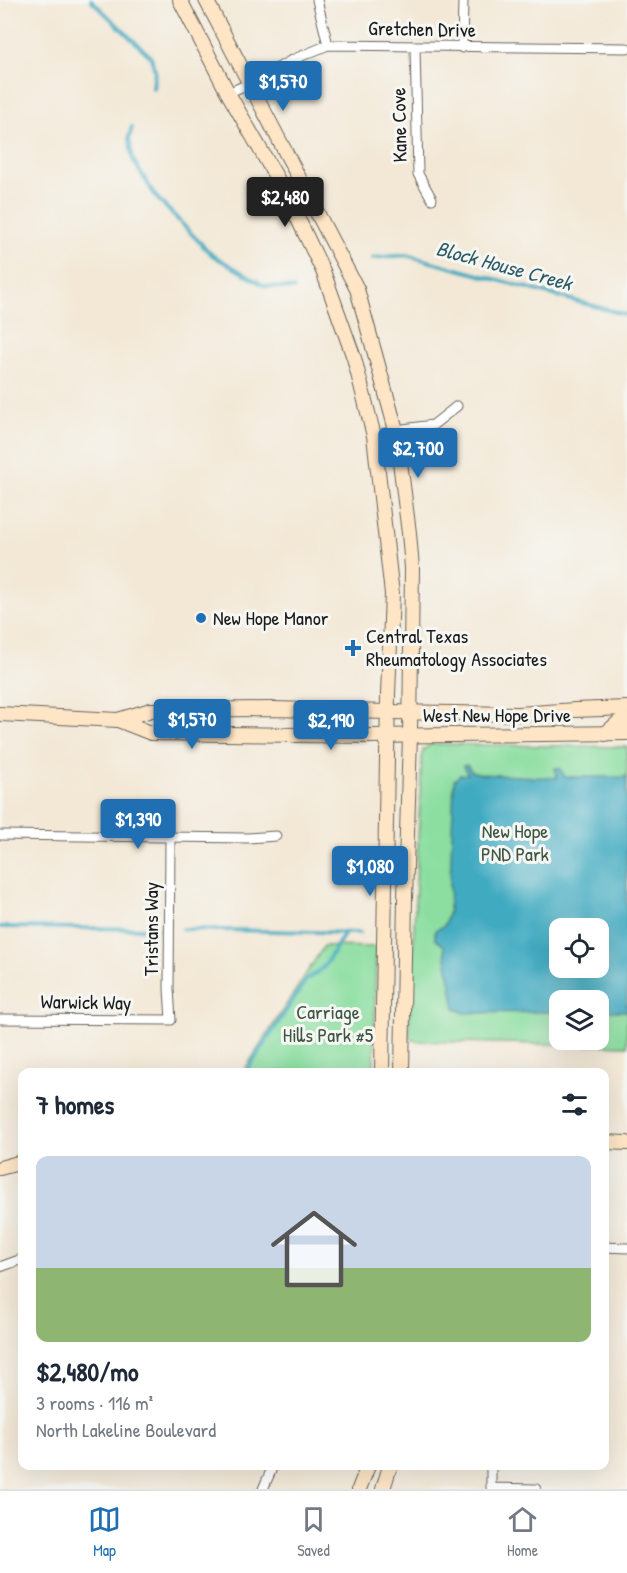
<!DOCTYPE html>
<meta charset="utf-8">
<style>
:root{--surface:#fff;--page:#f2f2f3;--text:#1f2937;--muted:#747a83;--line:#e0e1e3;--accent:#1f6fb2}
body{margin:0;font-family:"Patrick Hand",sans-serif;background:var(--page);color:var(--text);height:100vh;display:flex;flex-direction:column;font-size:22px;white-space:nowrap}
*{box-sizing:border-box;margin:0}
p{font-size:20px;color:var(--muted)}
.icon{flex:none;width:33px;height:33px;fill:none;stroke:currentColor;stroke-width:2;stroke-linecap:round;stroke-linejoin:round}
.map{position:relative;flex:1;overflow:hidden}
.panel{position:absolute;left:18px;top:1068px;width:591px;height:402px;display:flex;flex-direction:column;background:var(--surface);border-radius:12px;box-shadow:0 6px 24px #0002}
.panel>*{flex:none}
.fabs{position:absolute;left:549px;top:918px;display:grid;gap:12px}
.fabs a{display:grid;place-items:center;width:60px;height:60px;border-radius:12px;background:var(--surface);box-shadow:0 6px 24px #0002;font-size:30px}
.price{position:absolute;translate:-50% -51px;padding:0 14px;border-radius:6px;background:var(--accent);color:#fff;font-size:20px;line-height:39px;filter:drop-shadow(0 2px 3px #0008)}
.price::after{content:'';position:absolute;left:50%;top:36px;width:18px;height:14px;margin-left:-9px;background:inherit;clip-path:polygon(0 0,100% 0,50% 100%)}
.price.active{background:#222;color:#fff}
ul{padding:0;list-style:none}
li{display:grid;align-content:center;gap:12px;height:318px;padding:0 18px}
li+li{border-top:2px solid var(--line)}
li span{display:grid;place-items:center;height:186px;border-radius:12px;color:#555}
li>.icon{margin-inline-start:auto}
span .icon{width:108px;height:108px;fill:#fffc;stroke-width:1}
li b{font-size:26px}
h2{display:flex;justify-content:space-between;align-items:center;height:72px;padding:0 18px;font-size:26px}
.tabs{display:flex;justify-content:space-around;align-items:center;height:84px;border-top:2px solid var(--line);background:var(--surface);font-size:16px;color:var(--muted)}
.tabs a{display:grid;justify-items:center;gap:3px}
.tabs .active{color:var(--accent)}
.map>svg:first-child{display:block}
.green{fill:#8bdea0;stroke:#547d5e;stroke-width:1.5;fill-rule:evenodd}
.water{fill:#41aac1;stroke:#2e636e;stroke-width:1.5;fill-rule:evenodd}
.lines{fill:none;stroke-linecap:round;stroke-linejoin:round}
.stream{stroke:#41aac1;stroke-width:4}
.street-casing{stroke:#67635d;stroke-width:11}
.secondary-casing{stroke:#67635d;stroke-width:16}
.street{stroke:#fff;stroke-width:9}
.secondary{stroke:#fde5c5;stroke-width:14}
.poi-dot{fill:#1f6fb2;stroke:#f6f6f2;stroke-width:2}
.labels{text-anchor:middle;stroke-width:6;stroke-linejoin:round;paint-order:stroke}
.street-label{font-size:20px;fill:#1c1c1c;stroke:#f6f6f2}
.poi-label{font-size:20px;fill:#1c1c1c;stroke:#f6f6f2;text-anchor:start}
.park-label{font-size:20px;fill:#3d5644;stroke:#f6f6f2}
.water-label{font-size:21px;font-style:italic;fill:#2d5c66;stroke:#f6f6f2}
</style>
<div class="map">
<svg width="627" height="1489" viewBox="0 0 627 1489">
<rect width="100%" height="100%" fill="#f6f6f2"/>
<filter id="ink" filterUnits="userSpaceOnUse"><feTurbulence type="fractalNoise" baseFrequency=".0167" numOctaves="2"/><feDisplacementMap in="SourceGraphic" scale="12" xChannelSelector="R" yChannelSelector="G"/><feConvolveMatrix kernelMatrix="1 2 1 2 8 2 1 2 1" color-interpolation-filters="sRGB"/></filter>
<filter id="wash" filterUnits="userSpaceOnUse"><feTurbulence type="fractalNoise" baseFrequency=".008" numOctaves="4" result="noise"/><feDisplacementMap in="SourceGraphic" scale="24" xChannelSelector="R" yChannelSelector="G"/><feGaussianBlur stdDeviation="1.35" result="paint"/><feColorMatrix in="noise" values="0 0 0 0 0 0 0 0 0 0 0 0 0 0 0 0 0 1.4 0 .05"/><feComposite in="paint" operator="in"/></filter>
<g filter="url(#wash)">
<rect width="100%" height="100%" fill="#f3e8d6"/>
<!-- green -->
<g class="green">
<path d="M431 744 627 747V1046L416 1041 410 1039 409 1033 422 755 423 750ZM560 928H598V968H560ZM560 1000H598V1040H560Z"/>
<path d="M324 946 376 947 374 1072H243Z"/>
</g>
<!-- water -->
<path class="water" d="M467 765 472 772 480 774 557 778 555 768H560L565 777H627V1011H599L598 1000H560L559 1012 464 1013 455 1008 444 946 435 939V930L444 926 449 911 454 780 460 775 468 774 463 766ZM560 928H598V968H560Z"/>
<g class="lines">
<!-- stream -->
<g class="stream">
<path d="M91 0 151 57 155 71 153 88"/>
<path d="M132 127 129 138 133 160 156 197 212 255 265 286 294 289"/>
<path d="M373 258 406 255 627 315"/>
<path d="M0 927 156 929"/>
<path d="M182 929 360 933"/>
<path d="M246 1072 306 980 323 968 345 933"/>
</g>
</g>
</g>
<g filter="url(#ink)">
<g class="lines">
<defs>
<g id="street">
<path d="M317 0 328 45"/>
<path d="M415 47 418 174 432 199"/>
<path d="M462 48 463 0"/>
<path d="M228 93 250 83 292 60 328 45 627 48"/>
<path d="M374 436 396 430 433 425 457 406"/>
<path d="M0 835 248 838 276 836"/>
<path d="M0 1019 171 1020 169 989 170 837"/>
<path d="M604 1247 627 1248"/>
<path d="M0 1267 22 1259"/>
<path d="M491 1466V1488L536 1489"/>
<path d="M263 1489 273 1466"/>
</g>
<g id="secondary">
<path d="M180 0 228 93 287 196 323 271 354 358 374 436 392 594 388 694 382 1072"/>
<path d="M206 0 357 289 396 430 409 533 412 568 410 736 405 898 402 1072"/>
<path d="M0 714 118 720 151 733 367 736 627 733"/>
<path d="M118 720 151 710 273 709 388 712 518 714 575 710 627 708"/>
<path d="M605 734 620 721H627"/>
<path d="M604 1142 627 1143"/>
<path d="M0 1168 22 1162"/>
<path d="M359 1489 368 1466"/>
<path d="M383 1489 390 1466"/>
</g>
</defs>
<!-- street casing -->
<use href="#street" class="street-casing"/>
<!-- secondary casing -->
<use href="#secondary" class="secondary-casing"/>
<!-- street -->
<use href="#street" class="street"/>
<!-- secondary -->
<use href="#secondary" class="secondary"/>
</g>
</g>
<!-- markers -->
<g class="poi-dot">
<circle cx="201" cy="618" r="6"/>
<path d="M350 639h6v6h6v6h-6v6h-6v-6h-6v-6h6z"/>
</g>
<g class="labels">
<!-- street labels -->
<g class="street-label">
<text transform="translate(422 29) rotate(1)" y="7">Gretchen Drive</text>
<text transform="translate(399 125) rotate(-91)" y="7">Kane Cove</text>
<text x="497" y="722">West New Hope Drive</text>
<text transform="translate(151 929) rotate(-90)" y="7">Tristans Way</text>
<text transform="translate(86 1002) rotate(1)" y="7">Warwick Way</text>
</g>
<!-- poi labels -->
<g class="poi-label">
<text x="213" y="625">New Hope Manor</text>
<text x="366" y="643">Central Texas<tspan x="366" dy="23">Rheumatology Associates</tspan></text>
</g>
<!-- park labels -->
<g class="park-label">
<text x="515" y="838">New Hope<tspan x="515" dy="23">PND Park</tspan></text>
<text x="328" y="1019">Carriage<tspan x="328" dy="23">Hills Park #5</tspan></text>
</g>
<!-- water labels -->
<g class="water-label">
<text transform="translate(504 266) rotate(15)" y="7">Block House Creek</text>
</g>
</g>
</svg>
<div class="fabs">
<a><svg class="icon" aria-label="locate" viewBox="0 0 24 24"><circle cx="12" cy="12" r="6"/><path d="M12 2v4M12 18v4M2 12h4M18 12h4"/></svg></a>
<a><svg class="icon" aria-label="layers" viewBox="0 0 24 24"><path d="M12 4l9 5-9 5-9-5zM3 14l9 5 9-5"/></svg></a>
</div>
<b class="price" style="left:283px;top:112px">$1,570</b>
<b class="price active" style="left:285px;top:228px">$2,480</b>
<b class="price" style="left:418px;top:479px">$2,700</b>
<b class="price" style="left:192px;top:750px">$1,570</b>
<b class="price" style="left:331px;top:751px">$2,190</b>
<b class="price" style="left:138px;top:850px">$1,390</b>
<b class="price" style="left:370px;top:897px">$1,080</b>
<section class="panel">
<h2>7 homes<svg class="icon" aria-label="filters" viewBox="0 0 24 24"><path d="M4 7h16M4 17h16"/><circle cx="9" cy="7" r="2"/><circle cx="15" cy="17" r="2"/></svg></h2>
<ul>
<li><span style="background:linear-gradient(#c9d6e8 60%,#8fb573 0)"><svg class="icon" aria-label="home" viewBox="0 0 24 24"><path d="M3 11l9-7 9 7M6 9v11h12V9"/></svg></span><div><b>$2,480/mo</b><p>3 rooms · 116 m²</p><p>North Lakeline Boulevard</p></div></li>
</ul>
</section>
</div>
<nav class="tabs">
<a class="active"><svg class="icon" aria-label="map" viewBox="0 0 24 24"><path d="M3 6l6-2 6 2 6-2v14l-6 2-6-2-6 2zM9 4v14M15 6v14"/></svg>Map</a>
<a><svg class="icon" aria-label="saved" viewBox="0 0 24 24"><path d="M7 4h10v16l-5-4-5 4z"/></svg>Saved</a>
<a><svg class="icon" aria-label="home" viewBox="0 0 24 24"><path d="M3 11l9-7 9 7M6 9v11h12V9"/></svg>Home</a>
</nav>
